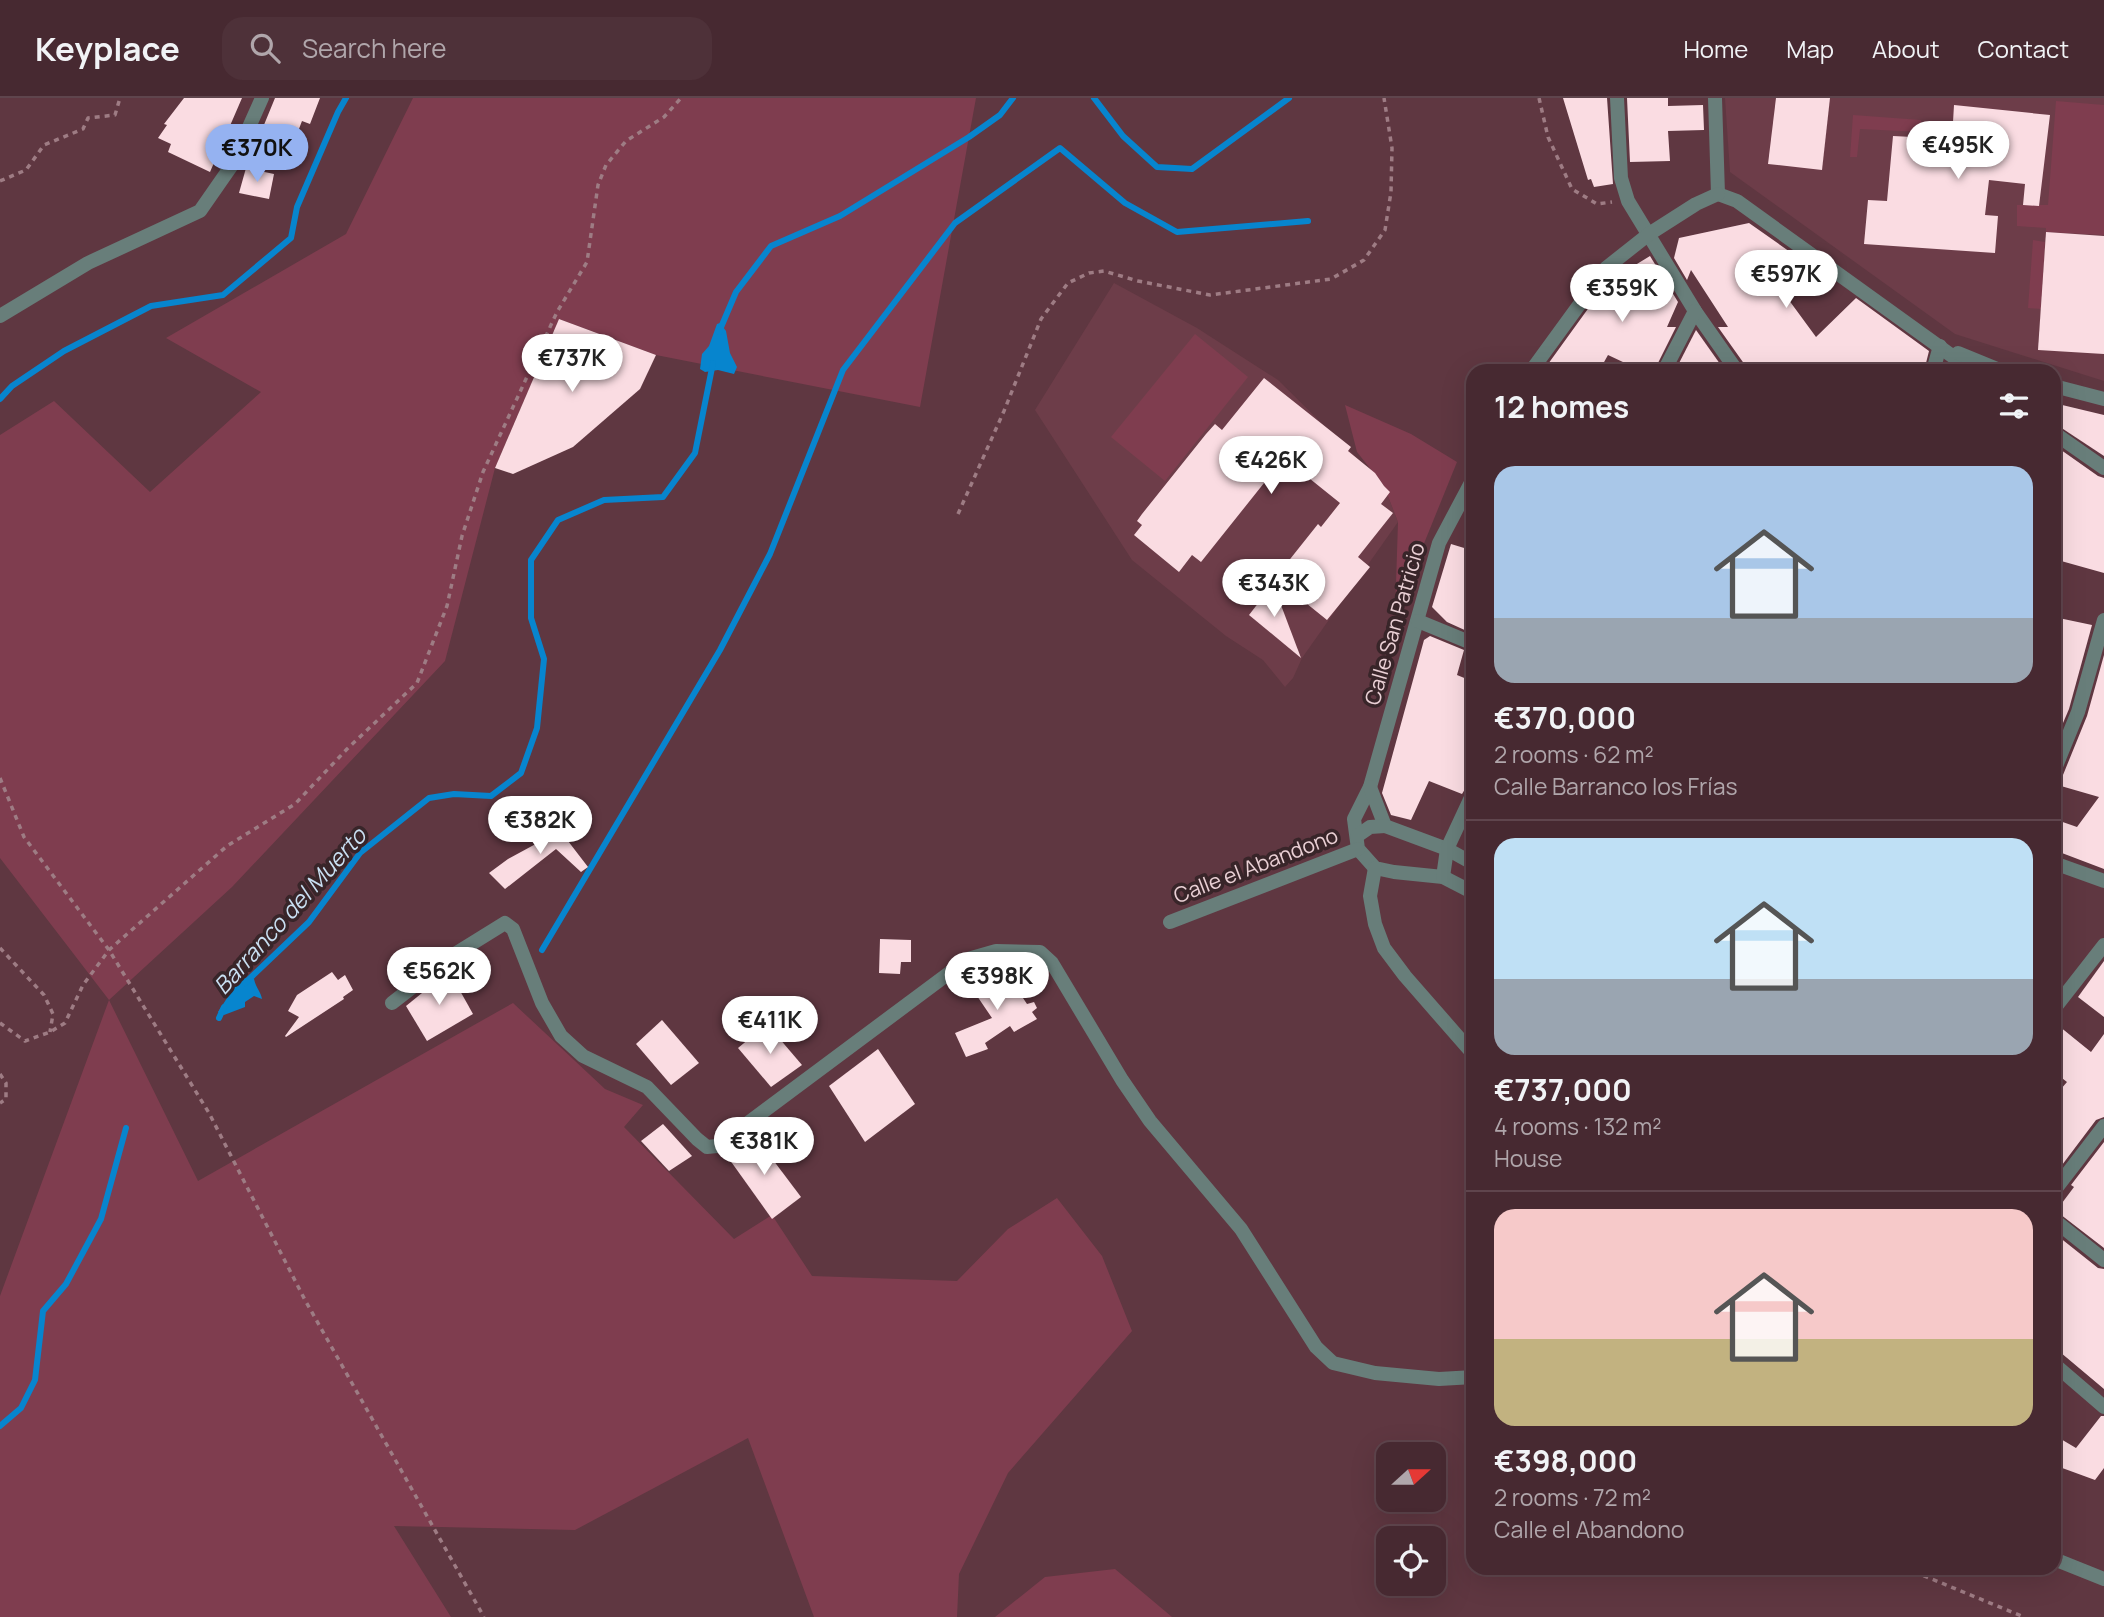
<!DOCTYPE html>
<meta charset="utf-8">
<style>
:root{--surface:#472931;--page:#4e3139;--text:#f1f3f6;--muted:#b0a6ab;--line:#5f454d;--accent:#95b2f1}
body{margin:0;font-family:Manrope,sans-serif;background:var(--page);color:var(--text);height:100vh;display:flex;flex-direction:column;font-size:26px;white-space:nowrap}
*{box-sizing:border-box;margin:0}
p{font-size:23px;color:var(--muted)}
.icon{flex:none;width:38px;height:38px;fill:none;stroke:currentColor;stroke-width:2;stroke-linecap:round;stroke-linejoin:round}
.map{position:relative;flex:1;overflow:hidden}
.sheet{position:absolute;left:1466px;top:266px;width:595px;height:1211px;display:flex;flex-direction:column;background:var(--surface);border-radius:21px;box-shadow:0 7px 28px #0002,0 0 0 2px var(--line)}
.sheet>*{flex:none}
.needle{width:46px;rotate:69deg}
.fabs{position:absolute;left:1376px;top:1344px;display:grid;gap:14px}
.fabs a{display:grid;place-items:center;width:70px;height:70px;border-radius:14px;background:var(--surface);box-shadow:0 7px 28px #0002,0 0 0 2px var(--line);font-size:35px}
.price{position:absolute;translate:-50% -60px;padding:0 16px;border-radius:24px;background:#fff;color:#222;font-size:23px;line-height:46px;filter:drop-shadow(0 2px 4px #0008)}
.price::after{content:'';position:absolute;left:50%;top:42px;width:21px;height:16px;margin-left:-10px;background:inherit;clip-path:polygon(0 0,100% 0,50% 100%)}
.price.active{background:var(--accent);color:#111}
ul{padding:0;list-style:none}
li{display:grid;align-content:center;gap:14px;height:371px;padding:0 28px}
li+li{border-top:2px solid var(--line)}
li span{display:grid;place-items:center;height:217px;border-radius:21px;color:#555}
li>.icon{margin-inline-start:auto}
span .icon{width:126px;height:126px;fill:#fffc;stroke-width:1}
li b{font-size:30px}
h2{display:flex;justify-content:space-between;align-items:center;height:84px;padding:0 28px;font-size:30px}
header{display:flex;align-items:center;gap:42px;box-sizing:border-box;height:98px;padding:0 35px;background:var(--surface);border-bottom:2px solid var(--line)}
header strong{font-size:33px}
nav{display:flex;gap:38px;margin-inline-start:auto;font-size:24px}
.search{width:490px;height:63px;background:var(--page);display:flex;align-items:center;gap:18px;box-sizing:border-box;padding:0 24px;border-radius:21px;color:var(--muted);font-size:26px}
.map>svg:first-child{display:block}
.built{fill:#6d3d49}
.green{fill:#7f3d4f}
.water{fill:#0785ce}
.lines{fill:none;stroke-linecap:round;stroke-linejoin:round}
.stream{stroke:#0785ce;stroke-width:6}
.building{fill:#fadce2}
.path{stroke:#9e7c84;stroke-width:3.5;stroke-dasharray:5 5;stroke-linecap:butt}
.minor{stroke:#687e7a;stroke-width:14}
.labels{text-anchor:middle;stroke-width:7;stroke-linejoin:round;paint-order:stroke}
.street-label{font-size:21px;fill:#ead0d5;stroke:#382529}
.water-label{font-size:23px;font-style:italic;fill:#c9dff2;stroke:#382529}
</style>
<header>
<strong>Keyplace</strong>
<div class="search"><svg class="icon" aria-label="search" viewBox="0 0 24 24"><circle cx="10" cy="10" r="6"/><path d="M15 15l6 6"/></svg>Search here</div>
<nav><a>Home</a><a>Map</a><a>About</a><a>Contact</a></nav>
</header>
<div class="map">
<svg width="2104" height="1519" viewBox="0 0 2104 1519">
<rect width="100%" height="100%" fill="#5f3741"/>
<!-- built -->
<g class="built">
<path d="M1725 0H2104V283L1955 236 1730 74Z"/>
<path d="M1114 185 1197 230 1278 282 1359 362 1375 375 1384 388 1398 424 1302 560 1293 580 1285 589 1263 562 1226 538 1132 462 1035 312Z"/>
</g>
<!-- green -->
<g class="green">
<path d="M413 0H976L920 309 656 257 559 221 495 370 445 563 232 789 109 902 198 1083 513 905 605 991 643 1007 624 1029 734 1141 772 1117 812 1178 957 1183 1008 1131 1057 1100 1102 1158 1132 1233 1008 1375 959 1476 957 1519H814L748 1340 575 1432 394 1428 451 1519H0V1198L109 902 0 760V337L54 303 150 394 261 294 166 240 346 136Z"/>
<path d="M2056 3 2104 7V137L2046 134V130L2017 128V107H2048Z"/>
<path d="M1853 17 1921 22V34L1860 31 1857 59H1850Z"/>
<path d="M2033 142 2045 144 2041 211 2028 210Z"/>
<path d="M1195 236 1248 279 1165 383 1111 339Z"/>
<path d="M1345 307 1411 336 1457 364 1395 517 1398 424 1384 388 1357 354Z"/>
<path d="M1115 1471 1172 1519H995L1045 1479Z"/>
</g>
<!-- water -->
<g class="water">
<path d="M720 225 726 233 730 255 737 269 734 276 718 272 705 274 700 271 702 256 709 248 717 226Z"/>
<path d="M241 880 254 881C256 890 261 894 262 901L254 898 245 904V909L224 917 218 914 229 897 225 892Z"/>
</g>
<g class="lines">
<!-- stream -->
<g class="stream">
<path d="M1094 0 1123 38 1157 69 1192 71 1289 0"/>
<path d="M719 234 736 194 771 148 840 118 969 39 1000 17 1013 0"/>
<path d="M0 301 12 288 64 253 151 208 223 197 291 140 297 109 338 14 346 0"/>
<path d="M542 852 720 552 770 456 843 272 955 125 1060 50 1125 105 1177 134 1308 123"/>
<path d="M245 885 309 824 360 755 429 700 454 696 491 698 521 675 537 630 544 561 531 520V462L558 422 604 402 663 399 695 355 713 265"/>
<path d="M219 920 224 909"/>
<path d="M0 1328 21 1310 35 1282 43 1213 66 1186 101 1121 126 1030"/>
</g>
</g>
<!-- building -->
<g class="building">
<path d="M184 0H242L210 74 168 54 171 46 158 40 167 27 164 26Z"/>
<path d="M275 0H320L310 26 302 23 292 49 259 39Z"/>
<path d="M1563 0H1607L1613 86 1594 89 1591 81 1588 82Z"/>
<path d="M1627 0H1668V8L1703 7 1704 32 1668 33 1670 63 1630 64Z"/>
<path d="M1776 0H1830L1822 72 1768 66Z"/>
<path d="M1954 7 2050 17 2039 108 2023 107 2025 86 1989 82 1985 117 1998 118 1995 155 1864 146 1868 102 1887 103 1893 38 1952 41Z"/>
<path d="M246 70 274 76 269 101 239 95Z"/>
<path d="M1749 125 1810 168 1783 194 1816 239 1856 200 1929 253 1924 273H1747L1745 267 1718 229H1728L1691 172 1687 182 1674 160 1679 140Z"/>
<path d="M2046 134 2104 138V256L2038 252Z"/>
<path d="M1650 158 1678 204 1667 229H1676L1654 273H1642L1608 257 1599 273H1543L1590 208 1614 180Z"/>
<path d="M559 221 656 257 640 291 573 349 513 376 495 370Z"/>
<path d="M1696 232 1725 273H1675Z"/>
<path d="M1264 280 1351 349 1348 353 1375 375 1384 388 1390 394 1381 406 1393 415 1358 459 1370 469 1327 522 1275 480 1318 426 1321 429 1340 405 1284 360 1201 464 1192 457 1179 474 1134 437 1142 427 1137 423 1142 416 1206 336 1215 326 1222 332Z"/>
<path d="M2058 306 2104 317V358L2054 325Z"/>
<path d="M2054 347 2098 378 2104 380V475L2054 461Z"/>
<path d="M1451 446 1474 453V531L1470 529 1469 534 1447 524 1432 509Z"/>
<path d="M1273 486 1301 560 1249 517Z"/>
<path d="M2054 519 2092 527 2069 611 2054 646Z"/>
<path d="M1430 538 1464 552 1457 577 1474 584V683L1468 686 1462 696 1429 683 1411 722 1391 717 1382 695 1424 542Z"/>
<path d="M2104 557V771L2054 752V721L2077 729 2099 699 2054 686V683L2063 677 2087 618Z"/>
<path d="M577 723 582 731 568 743 588 769 581 774 556 751 505 791 489 775 508 761 543 742 542 740 558 730 560 733Z"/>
<path d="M880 841 911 842V864H901L900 876 879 875Z"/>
<path d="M2104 863V919L2078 899Z"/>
<path d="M1001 867 1027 906 1034 904 1037 910 1032 914 1037 921 1014 934 1010 928 985 945 988 951 966 959 955 935 992 920 975 895 984 889 978 881Z"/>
<path d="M449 873 473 916 427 943 406 908Z"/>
<path d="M332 874 338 882 345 877 353 892 343 899 344 901 286 939 285 938 299 919 288 913 297 897Z"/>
<path d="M662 922 699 965 671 987 636 946Z"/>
<path d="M2054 924 2091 954 2104 936V1019L2096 1022 2056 1075 2054 999 2067 984 2054 974Z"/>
<path d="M767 926 802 967 771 989 738 950Z"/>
<path d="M878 951 915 1006 865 1044 829 988Z"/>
<path d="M663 1026 692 1058 669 1073 641 1043Z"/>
<path d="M755 1038 801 1099 772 1121 727 1058Z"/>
<path d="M2104 1044V1150L2056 1113 2074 1089 2071 1087Z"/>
<path d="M2054 1135 2098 1170 2104 1171V1291L2054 1249Z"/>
<path d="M2101 1318H2104V1370L2095 1382 2054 1367V1337L2076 1350Z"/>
</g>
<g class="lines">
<!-- path -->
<g class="path">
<path d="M1539 0 1548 39 1572 91 1597 106 1612 104"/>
<path d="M0 83 26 72 44 47 83 31 88 20 115 17 120 0"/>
<path d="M958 416 1004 313 1041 221 1068 185 1089 175 1104 173 1138 183 1210 197 1331 181 1364 162 1385 132 1391 94 1392 50 1384 0"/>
<path d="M0 680 24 739 109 852 209 1015 305 1202 484 1519"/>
<path d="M0 850 44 897 53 916 50 934"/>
<path d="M0 925 25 943 50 934 65 925 83 887 109 852 227 748 295 706 347 651 417 585 447 508 462 438 483 374 557 214 587 164 598 87 606 67 626 43 664 19 681 0"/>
<path d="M0 976 6 985V1001L0 1005"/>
<path d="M1905 1470 2024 1519"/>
</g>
<!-- minor -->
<g class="minor">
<path d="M1617 0 1621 80 1628 103 1695 213 1737 273"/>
<path d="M1715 0 1718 96"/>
<path d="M1718 96 1737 103 1973 273"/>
<path d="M0 218 88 165 200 113 232 67 262 0"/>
<path d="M1958 255 2002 273"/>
<path d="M1531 273 1606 170 1649 136 1696 106 1718 96"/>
<path d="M1664 273 1695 213"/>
<path d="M1933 273 1940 248"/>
<path d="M2054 288 2104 301"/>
<path d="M2054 335 2104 370"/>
<path d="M1474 379 1439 445 1370 689 1354 721 1358 751 1375 770 1394 774 1443 779 1474 795"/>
<path d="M1418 523 1474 546"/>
<path d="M2054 673 2078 614 2104 522"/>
<path d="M1370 689 1385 728 1447 751 1474 766"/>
<path d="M1357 738 1370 729 1385 728"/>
<path d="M2054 765 2104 783"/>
<path d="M1375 770 1370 798 1375 826 1384 850 1405 878 1474 957"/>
<path d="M1443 779 1447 751 1474 693"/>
<path d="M1170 824 1358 751"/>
<path d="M392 905 455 856 505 825 513 831 542 905 561 938 583 958 647 989 697 1041 707 1049 717 1048 968 861 996 853 1040 854 1052 865 1122 982 1150 1023 1241 1131 1316 1249 1333 1265 1375 1275 1439 1281 1474 1279"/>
<path d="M2054 911 2104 847"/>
<path d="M2054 1093 2104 1028"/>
<path d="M2054 1122 2104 1162"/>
<path d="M2054 1266 2104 1309"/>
<path d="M2054 1461 2104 1481"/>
</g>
</g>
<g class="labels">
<!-- street labels -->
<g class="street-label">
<text transform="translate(1395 526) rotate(-74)" y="7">Calle San Patricio</text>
<text transform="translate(1256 768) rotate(-21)" y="7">Calle el Abandono</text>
</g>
<!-- water labels -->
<g class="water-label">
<text transform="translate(290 813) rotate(-48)" y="8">Barranco del Muerto</text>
</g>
</g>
</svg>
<div class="fabs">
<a><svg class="needle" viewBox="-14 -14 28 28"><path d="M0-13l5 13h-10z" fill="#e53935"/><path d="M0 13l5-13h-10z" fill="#b0a6ab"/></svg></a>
<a><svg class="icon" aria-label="locate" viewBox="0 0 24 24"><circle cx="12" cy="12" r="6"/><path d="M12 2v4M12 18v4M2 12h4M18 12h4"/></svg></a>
</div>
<b class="price" style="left:1958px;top:83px">€495K</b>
<b class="price active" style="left:257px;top:86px">€370K</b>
<b class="price" style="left:1786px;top:212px">€597K</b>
<b class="price" style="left:1622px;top:226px">€359K</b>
<b class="price" style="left:572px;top:296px">€737K</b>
<b class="price" style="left:1271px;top:398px">€426K</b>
<b class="price" style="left:1274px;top:521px">€343K</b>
<b class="price" style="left:540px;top:758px">€382K</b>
<b class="price" style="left:439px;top:909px">€562K</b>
<b class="price" style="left:997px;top:914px">€398K</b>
<b class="price" style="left:770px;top:958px">€411K</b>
<b class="price" style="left:764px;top:1079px">€381K</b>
<section class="sheet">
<h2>12 homes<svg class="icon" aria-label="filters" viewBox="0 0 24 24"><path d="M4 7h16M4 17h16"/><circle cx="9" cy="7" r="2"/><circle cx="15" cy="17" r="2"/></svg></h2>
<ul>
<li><span style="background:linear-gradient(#a9c7e8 70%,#9aa5b1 0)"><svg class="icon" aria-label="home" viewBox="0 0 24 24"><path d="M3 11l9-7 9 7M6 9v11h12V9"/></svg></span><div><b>€370,000</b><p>2 rooms · 62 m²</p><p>Calle Barranco los Frías</p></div></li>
<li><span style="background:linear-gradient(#bfe0f5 65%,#9aa5b1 0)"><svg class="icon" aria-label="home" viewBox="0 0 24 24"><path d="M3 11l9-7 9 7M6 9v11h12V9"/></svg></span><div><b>€737,000</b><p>4 rooms · 132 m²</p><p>House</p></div></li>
<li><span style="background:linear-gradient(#f6c9c9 60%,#c2b280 0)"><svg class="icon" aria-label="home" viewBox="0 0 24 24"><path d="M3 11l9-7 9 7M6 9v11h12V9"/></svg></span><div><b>€398,000</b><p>2 rooms · 72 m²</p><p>Calle el Abandono</p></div></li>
</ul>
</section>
</div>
